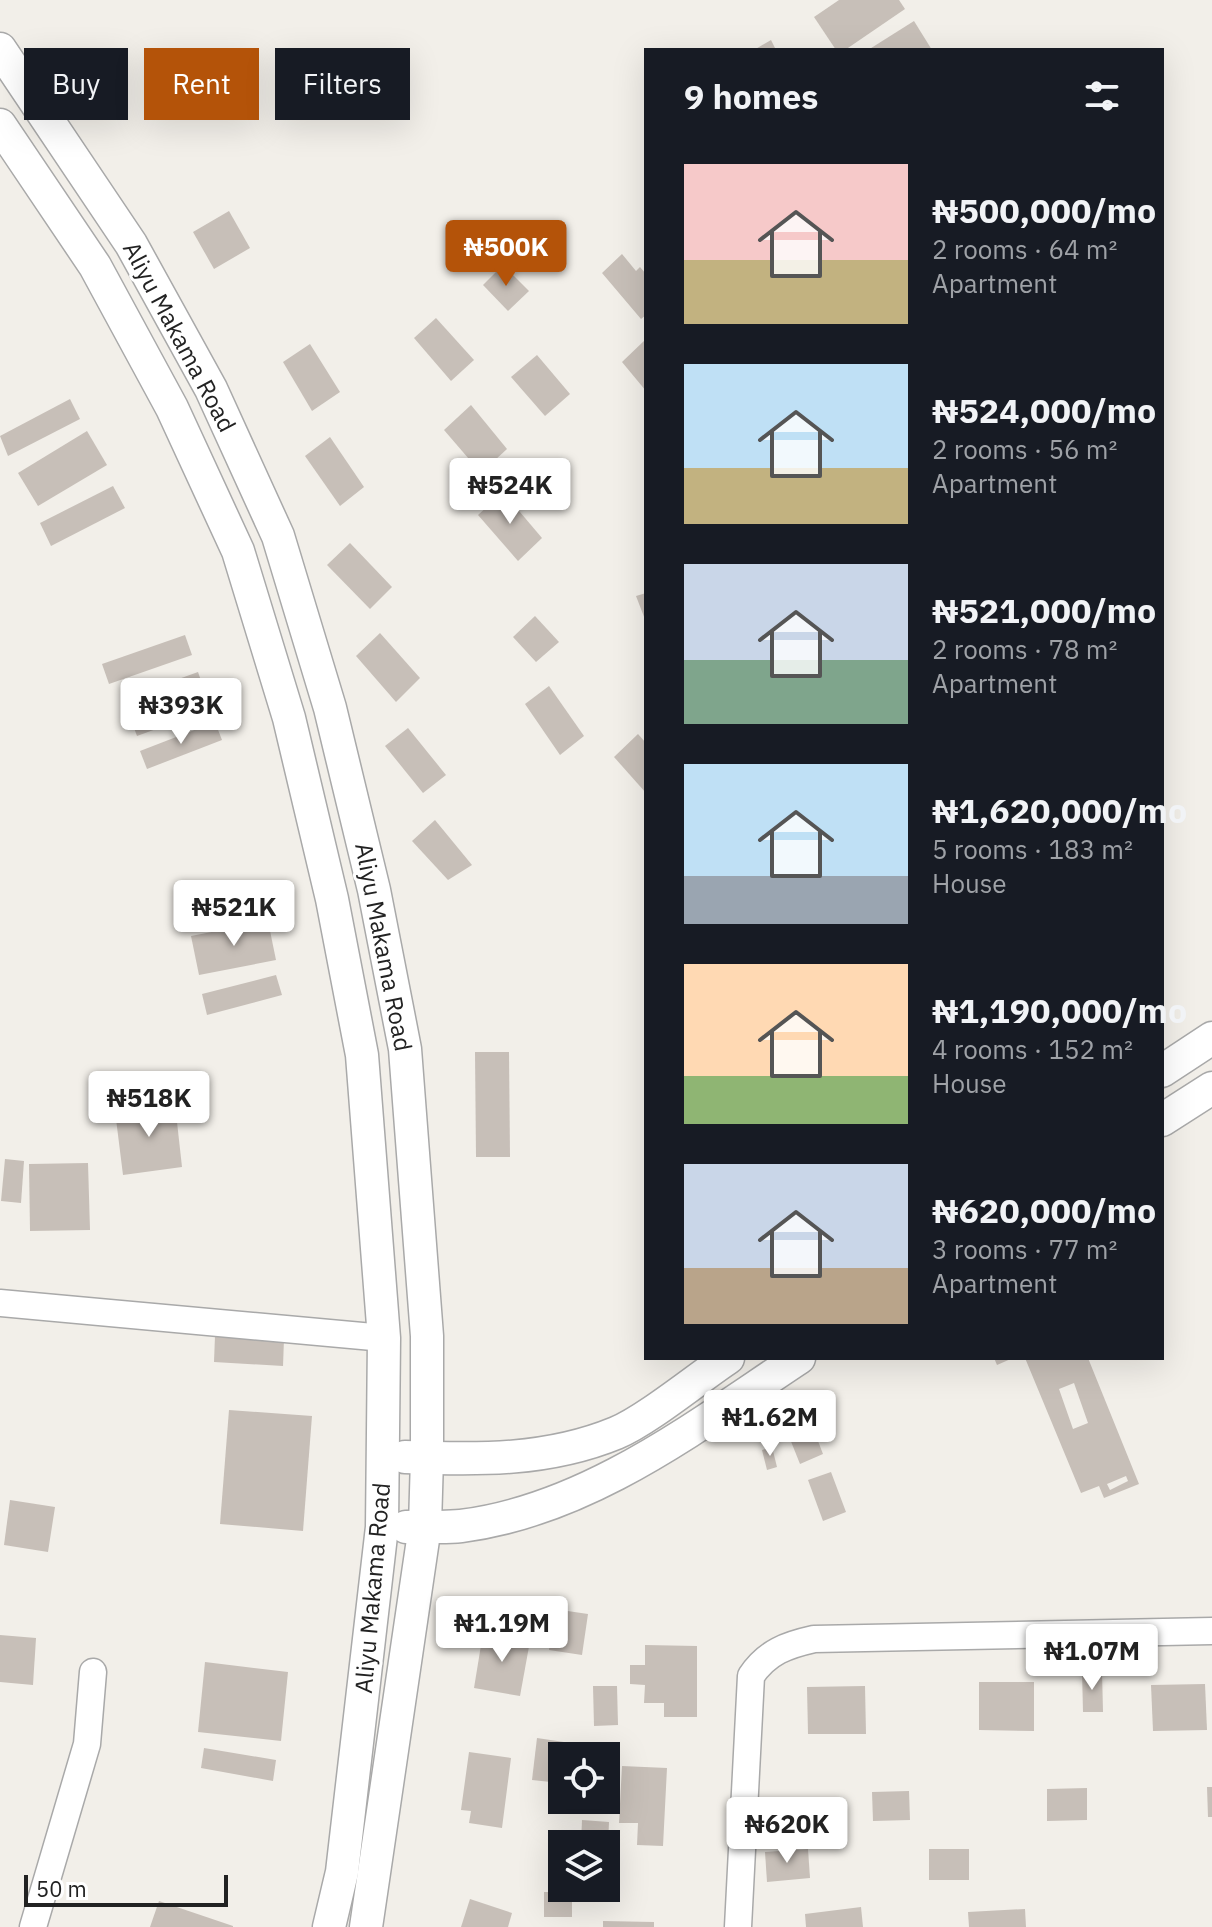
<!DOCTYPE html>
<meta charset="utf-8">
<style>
:root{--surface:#171b24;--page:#20242c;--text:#f1f3f6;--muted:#9ea1a6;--accent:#b45309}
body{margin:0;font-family:"IBM Plex Sans",sans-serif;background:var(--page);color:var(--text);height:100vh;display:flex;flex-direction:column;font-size:30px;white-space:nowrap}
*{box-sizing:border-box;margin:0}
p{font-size:26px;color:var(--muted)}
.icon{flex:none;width:44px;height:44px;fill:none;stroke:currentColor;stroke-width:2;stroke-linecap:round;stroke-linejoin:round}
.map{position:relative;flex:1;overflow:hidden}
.details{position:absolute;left:644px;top:48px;width:520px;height:1312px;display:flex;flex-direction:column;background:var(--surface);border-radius:0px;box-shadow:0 8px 32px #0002}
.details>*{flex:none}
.top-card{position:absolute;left:24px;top:48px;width:500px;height:72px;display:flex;gap:16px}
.controls{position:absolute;left:548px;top:1742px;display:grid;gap:16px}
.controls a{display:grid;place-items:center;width:72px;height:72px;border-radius:0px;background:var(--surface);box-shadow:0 8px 32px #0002;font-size:40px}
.scale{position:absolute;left:24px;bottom:20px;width:204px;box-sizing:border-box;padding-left:8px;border:4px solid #222;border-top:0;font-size:22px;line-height:28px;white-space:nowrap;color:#222;-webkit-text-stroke:6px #fff;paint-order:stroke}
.price{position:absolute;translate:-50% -68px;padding:0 18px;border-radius:8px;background:#fff;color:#222;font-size:26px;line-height:52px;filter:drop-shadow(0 2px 4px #0008)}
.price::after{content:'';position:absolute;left:50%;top:48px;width:24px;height:18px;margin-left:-12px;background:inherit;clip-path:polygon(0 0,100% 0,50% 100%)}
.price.current{background:var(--accent);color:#fff}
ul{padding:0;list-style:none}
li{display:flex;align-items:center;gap:24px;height:200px;padding:0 40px}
li span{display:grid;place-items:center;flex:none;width:224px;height:160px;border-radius:0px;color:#555}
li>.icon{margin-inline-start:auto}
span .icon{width:96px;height:96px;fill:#fffc;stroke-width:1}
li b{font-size:34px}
h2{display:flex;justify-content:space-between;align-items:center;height:96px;padding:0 40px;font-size:34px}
.tag{padding:0 28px;border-radius:0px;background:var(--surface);box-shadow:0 8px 32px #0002;font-size:28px;line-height:72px}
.tag.current{background:var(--accent);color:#fff}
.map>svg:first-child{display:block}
.building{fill:#c7bfb8;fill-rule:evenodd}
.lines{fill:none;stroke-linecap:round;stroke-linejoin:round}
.minor-casing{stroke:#a9a9a9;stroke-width:29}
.tertiary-casing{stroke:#a9a9a9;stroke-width:35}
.minor{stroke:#fff;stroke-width:26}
.tertiary{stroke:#fff;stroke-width:32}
.labels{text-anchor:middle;stroke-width:6;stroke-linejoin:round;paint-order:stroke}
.street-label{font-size:24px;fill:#222;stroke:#fff}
</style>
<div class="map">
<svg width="1212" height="1927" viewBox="0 0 1212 1927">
<rect width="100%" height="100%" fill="#f2efe9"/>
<!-- building -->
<g class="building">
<path d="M839 0H899L905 9 845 50H836L814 17Z"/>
<path d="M914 21 932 50H868Z"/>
<path d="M771 40 776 50H754Z"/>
<path d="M229 211 250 248 214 269 193 232Z"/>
<path d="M622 254 636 271 640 267 646 274V315L641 319 602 273Z"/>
<path d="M503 265 529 291 508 311 483 285Z"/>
<path d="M436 318 474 360 451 381 414 338Z"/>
<path d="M646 339V391L622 362Z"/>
<path d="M310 344 340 392 312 411 283 362Z"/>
<path d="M537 355 570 394 545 416 511 377Z"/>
<path d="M70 399 80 419 8 456 0 436Z"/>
<path d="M471 405 507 449 481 473 444 430Z"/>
<path d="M87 431 107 465 38 506 18 473Z"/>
<path d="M330 437 364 487 340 506 305 456Z"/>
<path d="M113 486 125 508 51 546 40 523Z"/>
<path d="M503 492 542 538 518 561 478 515Z"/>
<path d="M350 543 392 587 370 609 327 565Z"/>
<path d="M646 593V622L636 596Z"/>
<path d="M535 616 559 642 536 662 513 637Z"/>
<path d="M380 633 420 678 396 702 356 656Z"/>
<path d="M185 635 192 655 109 684 102 664Z"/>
<path d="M198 672 211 709 137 736 123 699Z"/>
<path d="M549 686 584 736 560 755 525 704Z"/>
<path d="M215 722 222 740 147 769 140 751Z"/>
<path d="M408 728 446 775 423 793 385 746Z"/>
<path d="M638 734 646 743V793L614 757Z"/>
<path d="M435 820 472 865 448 880 412 841Z"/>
<path d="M259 880 266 901 191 926 184 904Z"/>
<path d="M268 921 276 960 199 975 191 936Z"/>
<path d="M276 975 282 995 207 1015 202 994Z"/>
<path d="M475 1052H509L510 1157H476Z"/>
<path d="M175 1104 182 1167 123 1175 115 1111Z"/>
<path d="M5 1159 24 1161 21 1203 1 1201Z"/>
<path d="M88 1163 90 1230 30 1231 29 1164Z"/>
<path d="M215 1336 284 1339 283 1366 214 1362Z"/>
<path d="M994 1358H1013L997 1365Z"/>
<path d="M1025 1358H1088L1139 1484 1104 1498 1099 1486 1081 1493ZM1074 1383 1088 1423 1073 1429 1059 1389ZM1126 1476 1128 1481 1110 1490 1107 1484Z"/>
<path d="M229 1410 312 1416 303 1531 220 1524Z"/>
<path d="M808 1415 823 1454 800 1464 784 1424Z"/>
<path d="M772 1447 777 1467 767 1470 762 1450Z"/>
<path d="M831 1472 846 1512 823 1521 808 1480Z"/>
<path d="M10 1500 55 1507 48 1552 4 1545Z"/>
<path d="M554 1609 588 1614 582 1655 549 1650Z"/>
<path d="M483 1633 530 1641 520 1696 474 1688Z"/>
<path d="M0 1635 36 1638 33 1685 0 1682Z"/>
<path d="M645 1645 697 1646V1717H664V1703H644L645 1685 630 1684V1665H645Z"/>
<path d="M205 1662 288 1672 281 1741 198 1732Z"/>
<path d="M1082 1671H1102L1103 1712H1083Z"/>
<path d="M979 1682H1034V1731L979 1730Z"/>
<path d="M1205 1684 1207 1730 1153 1731 1151 1685Z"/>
<path d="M593 1686H617L618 1725 594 1726Z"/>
<path d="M865 1686 866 1734H808L807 1687Z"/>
<path d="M537 1738 564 1742 560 1783 532 1780Z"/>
<path d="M204 1748 276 1760 273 1781 201 1768Z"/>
<path d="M469 1752 511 1758 502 1828 469 1823 471 1811 461 1810Z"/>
<path d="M622 1766 667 1768 663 1846 637 1845 638 1823H619Z"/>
<path d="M1207 1787H1212V1817H1208Z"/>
<path d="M1087 1788V1820L1047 1821V1789Z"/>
<path d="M909 1791 910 1820 873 1821 872 1792Z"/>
<path d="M582 1820 609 1822 608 1844H581Z"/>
<path d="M808 1849 810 1878 767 1882 765 1852Z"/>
<rect x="929" y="1849" width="40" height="31"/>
<rect x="544" y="1892" width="28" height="25"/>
<path d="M470 1899 512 1913 508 1927H461Z"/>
<path d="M159 1901 233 1926V1927H150Z"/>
<path d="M861 1907 863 1927H806L805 1914Z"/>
<path d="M1025 1909 1026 1927H969L968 1912Z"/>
<path d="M603 1921 654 1922V1927H603Z"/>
</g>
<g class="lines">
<defs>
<g id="minor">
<path d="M0 1303 384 1338"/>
<path d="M33 1927 87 1744 93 1672"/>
<path d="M738 1927 751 1676C767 1652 787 1645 814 1639L1212 1631"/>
</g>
<g id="tertiary">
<path d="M0 49 131 244 211 389 278 536 330 708 374 890 405 1049 427 1336V1458L425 1526 366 1927"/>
<path d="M0 125 95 266 172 408 238 551 289 718 332 899 362 1055 384 1338 382 1527 342 1872 329 1927"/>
<path d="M1162 1071 1212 1038"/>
<path d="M1162 1120 1212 1088"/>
<path d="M405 1457C478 1460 548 1461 616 1433 647 1420 698 1378 728 1358"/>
<path d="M406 1527C424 1526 443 1528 461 1526 588 1510 696 1426 799 1358"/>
</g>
</defs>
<!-- minor casing -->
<use href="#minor" class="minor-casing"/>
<!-- tertiary casing -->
<use href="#tertiary" class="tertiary-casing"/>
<!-- minor -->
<use href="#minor" class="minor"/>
<!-- tertiary -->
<use href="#tertiary" class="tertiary"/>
</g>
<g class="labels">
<!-- street labels -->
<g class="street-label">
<text transform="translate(179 337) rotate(62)" y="8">Aliyu Makama Road</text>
<text transform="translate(383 947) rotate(79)" y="8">Aliyu Makama Road</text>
<text transform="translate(373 1588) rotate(-85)" y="8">Aliyu Makama Road</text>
</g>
</g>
</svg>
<div class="controls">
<a><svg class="icon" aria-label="locate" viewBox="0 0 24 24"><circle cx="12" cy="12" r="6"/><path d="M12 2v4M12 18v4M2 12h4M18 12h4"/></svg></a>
<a><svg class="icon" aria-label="layers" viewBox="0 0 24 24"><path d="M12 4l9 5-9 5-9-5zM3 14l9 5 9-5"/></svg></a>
</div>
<div class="scale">50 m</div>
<b class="price current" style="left:506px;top:288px">₦500K</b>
<b class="price" style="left:510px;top:526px">₦524K</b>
<b class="price" style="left:181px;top:746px">₦393K</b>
<b class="price" style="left:234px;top:948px">₦521K</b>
<b class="price" style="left:149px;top:1139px">₦518K</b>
<b class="price" style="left:770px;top:1458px">₦1.62M</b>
<b class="price" style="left:502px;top:1664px">₦1.19M</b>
<b class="price" style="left:1092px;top:1692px">₦1.07M</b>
<b class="price" style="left:787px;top:1865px">₦620K</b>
<div class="top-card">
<a class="tag">Buy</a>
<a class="tag current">Rent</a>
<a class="tag">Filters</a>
</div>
<section class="details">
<h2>9 homes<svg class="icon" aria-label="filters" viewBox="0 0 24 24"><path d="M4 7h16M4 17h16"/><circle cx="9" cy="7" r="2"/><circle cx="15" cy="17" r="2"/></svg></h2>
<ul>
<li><span style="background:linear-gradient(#f6c9c9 60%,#c2b280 0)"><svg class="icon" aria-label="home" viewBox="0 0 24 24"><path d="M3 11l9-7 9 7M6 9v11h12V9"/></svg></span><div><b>₦500,000/mo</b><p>2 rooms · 64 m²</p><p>Apartment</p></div></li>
<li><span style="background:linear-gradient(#bfe0f5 65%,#c2b280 0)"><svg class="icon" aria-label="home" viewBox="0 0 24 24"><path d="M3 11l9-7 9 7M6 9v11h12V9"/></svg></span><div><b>₦524,000/mo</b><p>2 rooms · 56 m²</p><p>Apartment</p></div></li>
<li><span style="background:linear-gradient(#c9d6e8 60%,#7fa58c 0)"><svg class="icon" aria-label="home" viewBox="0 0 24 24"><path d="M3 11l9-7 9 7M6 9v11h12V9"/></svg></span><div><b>₦521,000/mo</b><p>2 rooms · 78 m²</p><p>Apartment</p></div></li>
<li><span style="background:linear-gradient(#bfe0f5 70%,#9aa5b1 0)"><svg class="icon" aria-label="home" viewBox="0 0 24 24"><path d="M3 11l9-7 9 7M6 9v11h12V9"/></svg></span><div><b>₦1,620,000/mo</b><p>5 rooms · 183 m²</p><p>House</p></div></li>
<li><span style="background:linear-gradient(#ffd9b3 70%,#8fb573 0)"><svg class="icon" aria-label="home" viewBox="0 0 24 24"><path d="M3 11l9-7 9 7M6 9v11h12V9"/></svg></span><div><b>₦1,190,000/mo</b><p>4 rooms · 152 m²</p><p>House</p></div></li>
<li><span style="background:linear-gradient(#c9d6e8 65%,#b9a48a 0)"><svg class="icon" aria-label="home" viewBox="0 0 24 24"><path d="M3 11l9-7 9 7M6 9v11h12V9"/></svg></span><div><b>₦620,000/mo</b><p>3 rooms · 77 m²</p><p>Apartment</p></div></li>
</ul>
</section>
</div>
